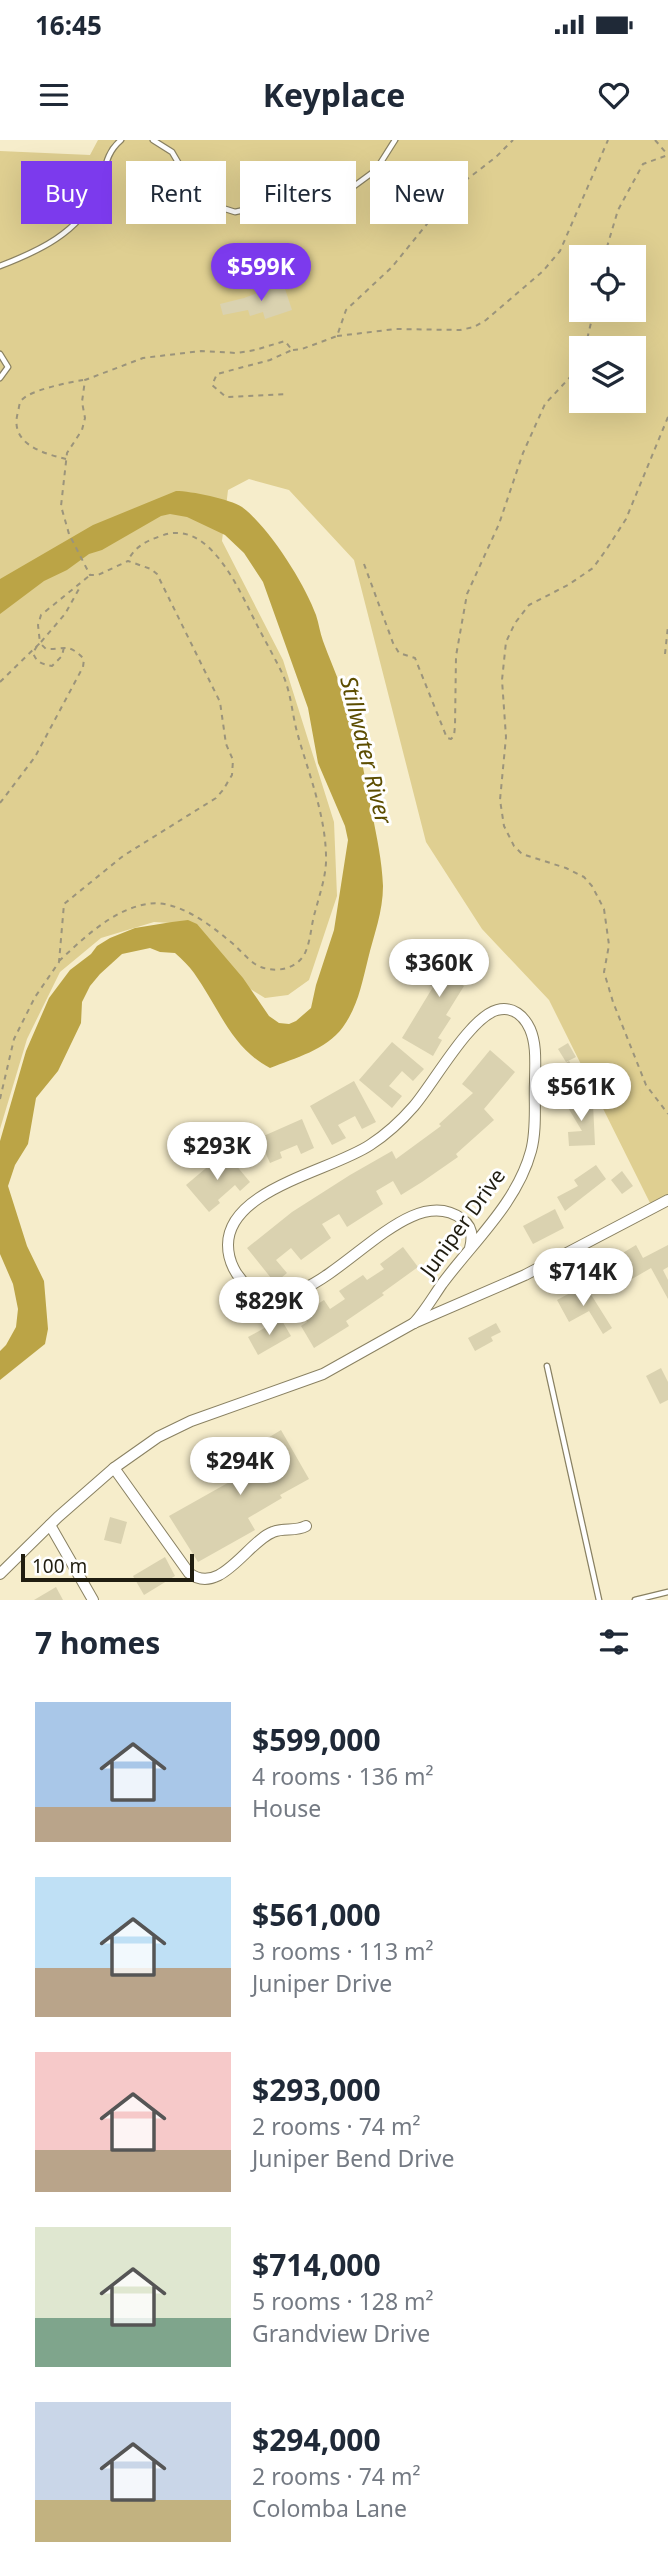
<!DOCTYPE html>
<meta charset="utf-8">
<style>
:root{--surface:#fff;--page:#f6f6f7;--text:#1f2937;--muted:#747a83;--accent:#7c3aed}
body{margin:0;font-family:"Noto Sans",sans-serif;background:var(--page);color:var(--text);height:100vh;display:flex;flex-direction:column;font-size:26px;white-space:nowrap}
*{box-sizing:border-box;margin:0}
p{font-size:23px;color:var(--muted)}
.icon{flex:none;width:38px;height:38px;fill:none;stroke:currentColor;stroke-width:2;stroke-linecap:round;stroke-linejoin:round}
.map{position:relative;height:1460px;overflow:hidden}
.details{display:flex;flex-direction:column;background:var(--surface);flex:1}
.details>*{flex:none}
.guide{position:absolute;left:21px;top:21px;width:626px;height:63px;display:flex;gap:14px}
.buttons{position:absolute;left:569px;top:105px;display:grid;gap:14px}
.buttons a{display:grid;place-items:center;width:77px;height:77px;border-radius:0px;background:var(--surface);box-shadow:0 7px 28px #0002;font-size:35px}
.scale{position:absolute;left:21px;bottom:18px;width:173px;box-sizing:border-box;padding-left:7px;border:4px solid #201d10;border-top:0;font-size:19px;line-height:24px;white-space:nowrap;color:#201d10;-webkit-text-stroke:5px #fff;paint-order:stroke}
.price{position:absolute;translate:-50% -60px;padding:0 16px;border-radius:24px;background:#fff;color:#222;font-size:23px;line-height:46px;filter:drop-shadow(0 2px 4px #0008)}
.price::after{content:'';position:absolute;left:50%;top:42px;width:21px;height:16px;margin-left:-10px;background:inherit;clip-path:polygon(0 0,100% 0,50% 100%)}
.price.on{background:var(--accent);color:#fff}
ul{padding:0;list-style:none}
li{display:flex;align-items:center;gap:21px;height:175px;padding:0 35px}
li span{display:grid;place-items:center;flex:none;width:196px;height:140px;border-radius:0px;color:#555}
li>.icon{margin-inline-start:auto}
span .icon{width:84px;height:84px;fill:#fffc;stroke-width:1}
li b{font-size:30px}
h2{display:flex;justify-content:space-between;align-items:center;height:84px;padding:0 35px;font-size:30px}
.chip{padding:0 24px;border-radius:0px;background:var(--surface);box-shadow:0 7px 28px #0002;font-size:24px;line-height:63px}
.chip.on{background:var(--accent);color:#fff}
.status{display:flex;justify-content:space-between;align-items:center;height:49px;padding:0 35px;background:var(--surface);direction:ltr}
.status svg{height:19px;fill:currentColor}
header{display:flex;justify-content:space-between;align-items:center;height:91px;padding:0 35px;background:var(--surface);font-size:32px;font-weight:700}
.map>svg:first-child{display:block}
.green{fill:#dfcf91;fill-rule:evenodd}
.water{fill:#bba446}
.building{fill:#dad2b0}
.lines{fill:none;stroke-linecap:round;stroke-linejoin:round}
.lane-casing{stroke:#898162;stroke-width:7}
.street-casing{stroke:#898162;stroke-width:12}
.path{stroke:#9b947b;stroke-width:2;stroke-dasharray:5 5;stroke-linecap:butt}
.lane{stroke:#fff;stroke-width:4.5}
.street{stroke:#fff;stroke-width:10}
.labels{text-anchor:middle;stroke-width:6;stroke-linejoin:round;paint-order:stroke}
.street-label{font-size:21px;fill:#201d10;stroke:#fff}
.water-label{font-size:23px;font-style:italic;fill:#5c4d00;stroke:#fff}
</style>
<div class="status"><b>16:45</b><svg viewBox="0 0 49 12"><path d="M0 12V9h3v3zM5 12V6h3v6zM10 12V3h3v9zM15 12V0h3v12zM26 1h20v11H26zM47 4h2v5h-2z"/></svg></div>
<header><svg class="icon" aria-label="menu" viewBox="0 0 24 24"><path d="M4 6h16M4 12h16M4 18h16"/></svg>Keyplace<svg class="icon" aria-label="heart" viewBox="0 0 24 24"><path d="M12 20l-8-8c-3-5 5-10 8-4 3-6 11-1 8 4z"/></svg></header>
<div class="map">
<svg width="668" height="1460" viewBox="0 0 668 1460">
<rect width="100%" height="100%" fill="#f6edcb"/>
<!-- green -->
<path class="green" d="M98 0H668V1056L651 1065 549 860 482 789 426 702 354 420 289 350 249 339 228 350 222 401 283 520 334 682 337 756 309 840 288 855 265 858 233 838 190 784 154 782 101 798 60 832 27 899 0 989V11L90 15ZM581 117H634V170H581ZM581 208H634V261H581Z"/>
<!-- water -->
<path class="water" d="M176 351C191 351 230 359 242 367 269 387 305 444 316 475 319 484 320 493 323 501 334 531 348 560 355 590 362 618 366 646 372 673 377 698 382 721 383 746 383 772 374 794 368 819 362 843 358 866 343 887 326 910 295 918 270 928 231 908 218 866 194 833 189 826 182 819 175 813L160 812 150 808 122 814 100 834 90 846 82 862 81 883 58 931 36 958 28 1004 15 1025 8 1046 27 1106 44 1141 48 1189 45 1204 0 1240V1211L6 1205 16 1187 18 1169 13 1144 0 1114V1001L26 911 49 858 70 830 91 814 97 806 110 798 135 788 172 782 188 780 197 784 243 838 269 876 279 883 289 884 296 881 311 868 316 845 334 790 348 700 345 686 318 623 308 568 263 442 244 413 225 395 187 377 170 374 161 376 102 410 89 414 67 430 44 441 0 474V439L93 385Z"/>
<!-- building -->
<g class="building">
<path d="M283 143 292 170 265 179 263 172 250 176 248 170 223 175 220 164 244 158Z"/>
<path d="M451 799 478 816 471 828 461 822 451 838 464 846 446 875 451 878 438 898 442 900 433 916 402 898 433 847 424 842Z"/>
<path d="M392 902 424 929 413 941 402 931 389 946 402 956 392 968 359 940Z"/>
<path d="M568 903 576 917 566 922 558 909Z"/>
<path d="M490 910 515 932 484 969 494 980 456 1014 458 1017 422 1042 401 1055 393 1041 376 1051 383 1064 347 1087 339 1074 322 1084 331 1098 301 1120 291 1108 276 1120 287 1133 275 1143 247 1108 292 1072 350 1035 392 1011 396 1019 441 986 439 984 473 953 462 944Z"/>
<path d="M569 921 583 944 566 954 559 941 566 937 560 927Z"/>
<path d="M354 941 376 982 362 989 355 976 338 985 346 998 332 1005 310 966Z"/>
<path d="M576 954 585 969 593 964 595 1005 569 1006 568 992 582 991 564 961Z"/>
<path d="M302 979 314 1008 301 1014 297 1005 280 1012 282 1018 270 1023 259 998Z"/>
<path d="M225 1012 250 1042 240 1051 235 1045 218 1060 220 1063 209 1072 186 1045Z"/>
<path d="M596 1025 606 1039 565 1071 557 1057 578 1046 574 1040Z"/>
<path d="M622 1031 633 1046 622 1054 611 1040Z"/>
<path d="M555 1069 564 1088 533 1104 523 1086Z"/>
<path d="M636 1105 643 1118 668 1105V1127L663 1130 668 1140V1159L651 1128 625 1143 611 1120Z"/>
<path d="M403 1107 418 1127 382 1153 384 1155 346 1181 349 1186 314 1208 301 1186 307 1182 302 1174 324 1160 330 1169 345 1159 339 1151 363 1135 367 1140 384 1129 380 1124Z"/>
<path d="M585 1145 612 1188 603 1194 589 1171 569 1182 557 1160Z"/>
<path d="M281 1179 291 1196 258 1215 248 1197Z"/>
<path d="M496 1183 501 1192 491 1197 493 1201 475 1211 468 1198Z"/>
<path d="M661 1228 668 1242V1260L660 1264 646 1236Z"/>
<path d="M281 1290 309 1339 280 1355 282 1358 248 1378 255 1390 198 1422 169 1376 233 1340 226 1327 253 1311 251 1308Z"/>
<path d="M110 1377 127 1382 121 1404 104 1400Z"/>
<path d="M165 1417 175 1436 144 1455 133 1436Z"/>
<path d="M56 1447 63 1460H34Z"/>
</g>
<g class="lines">
<defs>
<g id="lane">
<path d="M153 0 172 12 189 41 216 66 235 72 267 65H306L342 55 376 30 395 0"/>
<path d="M0 126C39 111 78 93 97 53 106 34 103 15 121 0"/>
<path d="M0 214 8 227 0 238"/>
<path d="M547 1226 599 1460"/>
<path d="M635 1460 668 1452"/>
</g>
<g id="street">
<path d="M414 1183C425 1171 433 1157 442 1144 473 1102 517 1063 531 1011 537 989 534 964 535 942 535 924 537 905 530 889 524 876 513 866 497 870 470 877 433 944 414 966 401 981 387 994 370 1005 331 1031 228 1049 228 1105 228 1121 236 1137 249 1147 314 1195 399 1032 462 1079 472 1086 473 1097 470 1108"/>
<path d="M114 1328 189 1433C220 1457 248 1401 273 1392 284 1387 295 1392 306 1386"/>
<path d="M50 1385 93 1460"/>
<path d="M0 1434 58 1377 114 1328 158 1297 191 1281 323 1234 414 1183 525 1135 668 1060"/>
</g>
</defs>
<!-- lane casing -->
<use href="#lane" class="lane-casing"/>
<!-- street casing -->
<use href="#street" class="street-casing"/>
<!-- path -->
<g class="path">
<path d="M655 0 668 15"/>
<path d="M604 117 618 70 643 24 668 15"/>
<path d="M337 196 396 189 460 190 474 187 486 180 543 131 560 111 608 0"/>
<path d="M585 208 594 170"/>
<path d="M293 210 302 209 337 196 346 170 392 127 457 47 496 17 513 0"/>
<path d="M668 277 626 379 606 410 593 428 568 445 529 465 515 483 506 502 502 540 506 597 500 660 504 686 514 706 522 714 566 728 584 737 592 746 604 769 609 805 604 832 613 862 646 945 668 974"/>
<path d="M66 319C41 313 9 303 18 272 19 268 19 264 21 261 28 250 71 242 83 240"/>
<path d="M364 424 393 503 399 513 415 518 447 598 451 599 454 596 455 586 456 516 467 454 499 384 523 313 545 264 574 233 581 219"/>
<path d="M41 502 65 474 80 447"/>
<path d="M37 506 33 513C37 523 42 524 52 526L62 516 64 507"/>
<path d="M665 514 668 486"/>
<path d="M0 542 40 503 38 485 41 475 89 436"/>
<path d="M0 663 35 617 83 527 84 519C67 502 66 510 46 509L40 503"/>
<path d="M59 821C84 798 112 770 147 764 175 759 207 782 227 799 237 806 245 817 255 824 271 834 296 831 305 813 311 800 311 785 315 772 320 753 327 734 326 715 325 673 308 632 297 592 292 573 291 553 283 535 275 518 265 501 256 483 239 450 209 377 161 396 146 401 136 406 128 420"/>
<path d="M0 959 14 899 35 857 59 822 64 764 123 716 216 658 223 650 232 635 233 620 226 604 220 562 157 434 151 429 128 421 98 435H90L69 394 61 366 67 313 82 290 85 278 82 262 85 240 143 218 201 211 237 213 255 210 285 201 292 210 270 220 217 234 212 245 226 257 286 254"/>
</g>
<!-- lane -->
<use href="#lane" class="lane"/>
<!-- street -->
<use href="#street" class="street"/>
</g>
<g class="labels">
<!-- street labels -->
<g class="street-label">
<text transform="translate(463 1083) rotate(-54)" y="7">Juniper Drive</text>
</g>
<!-- water labels -->
<g class="water-label">
<text transform="translate(366 610) rotate(76)" y="8">Stillwater River</text>
</g>
</g>
</svg>
<div class="buttons">
<a><svg class="icon" aria-label="locate" viewBox="0 0 24 24"><circle cx="12" cy="12" r="6"/><path d="M12 2v4M12 18v4M2 12h4M18 12h4"/></svg></a>
<a><svg class="icon" aria-label="layers" viewBox="0 0 24 24"><path d="M12 4l9 5-9 5-9-5zM3 14l9 5 9-5"/></svg></a>
</div>
<div class="scale">100 m</div>
<b class="price on" style="left:261px;top:163px">$599K</b>
<b class="price" style="left:439px;top:859px">$360K</b>
<b class="price" style="left:581px;top:983px">$561K</b>
<b class="price" style="left:217px;top:1042px">$293K</b>
<b class="price" style="left:583px;top:1168px">$714K</b>
<b class="price" style="left:269px;top:1197px">$829K</b>
<b class="price" style="left:240px;top:1357px">$294K</b>
<div class="guide">
<a class="chip on">Buy</a>
<a class="chip">Rent</a>
<a class="chip">Filters</a>
<a class="chip">New</a>
</div>
</div>
<section class="details">
<h2>7 homes<svg class="icon" aria-label="filters" viewBox="0 0 24 24"><path d="M4 7h16M4 17h16"/><circle cx="9" cy="7" r="2"/><circle cx="15" cy="17" r="2"/></svg></h2>
<ul>
<li><span style="background:linear-gradient(#a9c7e8 75%,#b9a48a 0)"><svg class="icon" aria-label="home" viewBox="0 0 24 24"><path d="M3 11l9-7 9 7M6 9v11h12V9"/></svg></span><div><b>$599,000</b><p>4 rooms · 136 m²</p><p>House</p></div></li>
<li><span style="background:linear-gradient(#bfe0f5 65%,#b9a48a 0)"><svg class="icon" aria-label="home" viewBox="0 0 24 24"><path d="M3 11l9-7 9 7M6 9v11h12V9"/></svg></span><div><b>$561,000</b><p>3 rooms · 113 m²</p><p>Juniper Drive</p></div></li>
<li><span style="background:linear-gradient(#f6c9c9 70%,#b9a48a 0)"><svg class="icon" aria-label="home" viewBox="0 0 24 24"><path d="M3 11l9-7 9 7M6 9v11h12V9"/></svg></span><div><b>$293,000</b><p>2 rooms · 74 m²</p><p>Juniper Bend Drive</p></div></li>
<li><span style="background:linear-gradient(#dfe7d0 65%,#7fa58c 0)"><svg class="icon" aria-label="home" viewBox="0 0 24 24"><path d="M3 11l9-7 9 7M6 9v11h12V9"/></svg></span><div><b>$714,000</b><p>5 rooms · 128 m²</p><p>Grandview Drive</p></div></li>
<li><span style="background:linear-gradient(#c9d6e8 70%,#c2b280 0)"><svg class="icon" aria-label="home" viewBox="0 0 24 24"><path d="M3 11l9-7 9 7M6 9v11h12V9"/></svg></span><div><b>$294,000</b><p>2 rooms · 74 m²</p><p>Colomba Lane</p></div></li>
</ul>
</section>
